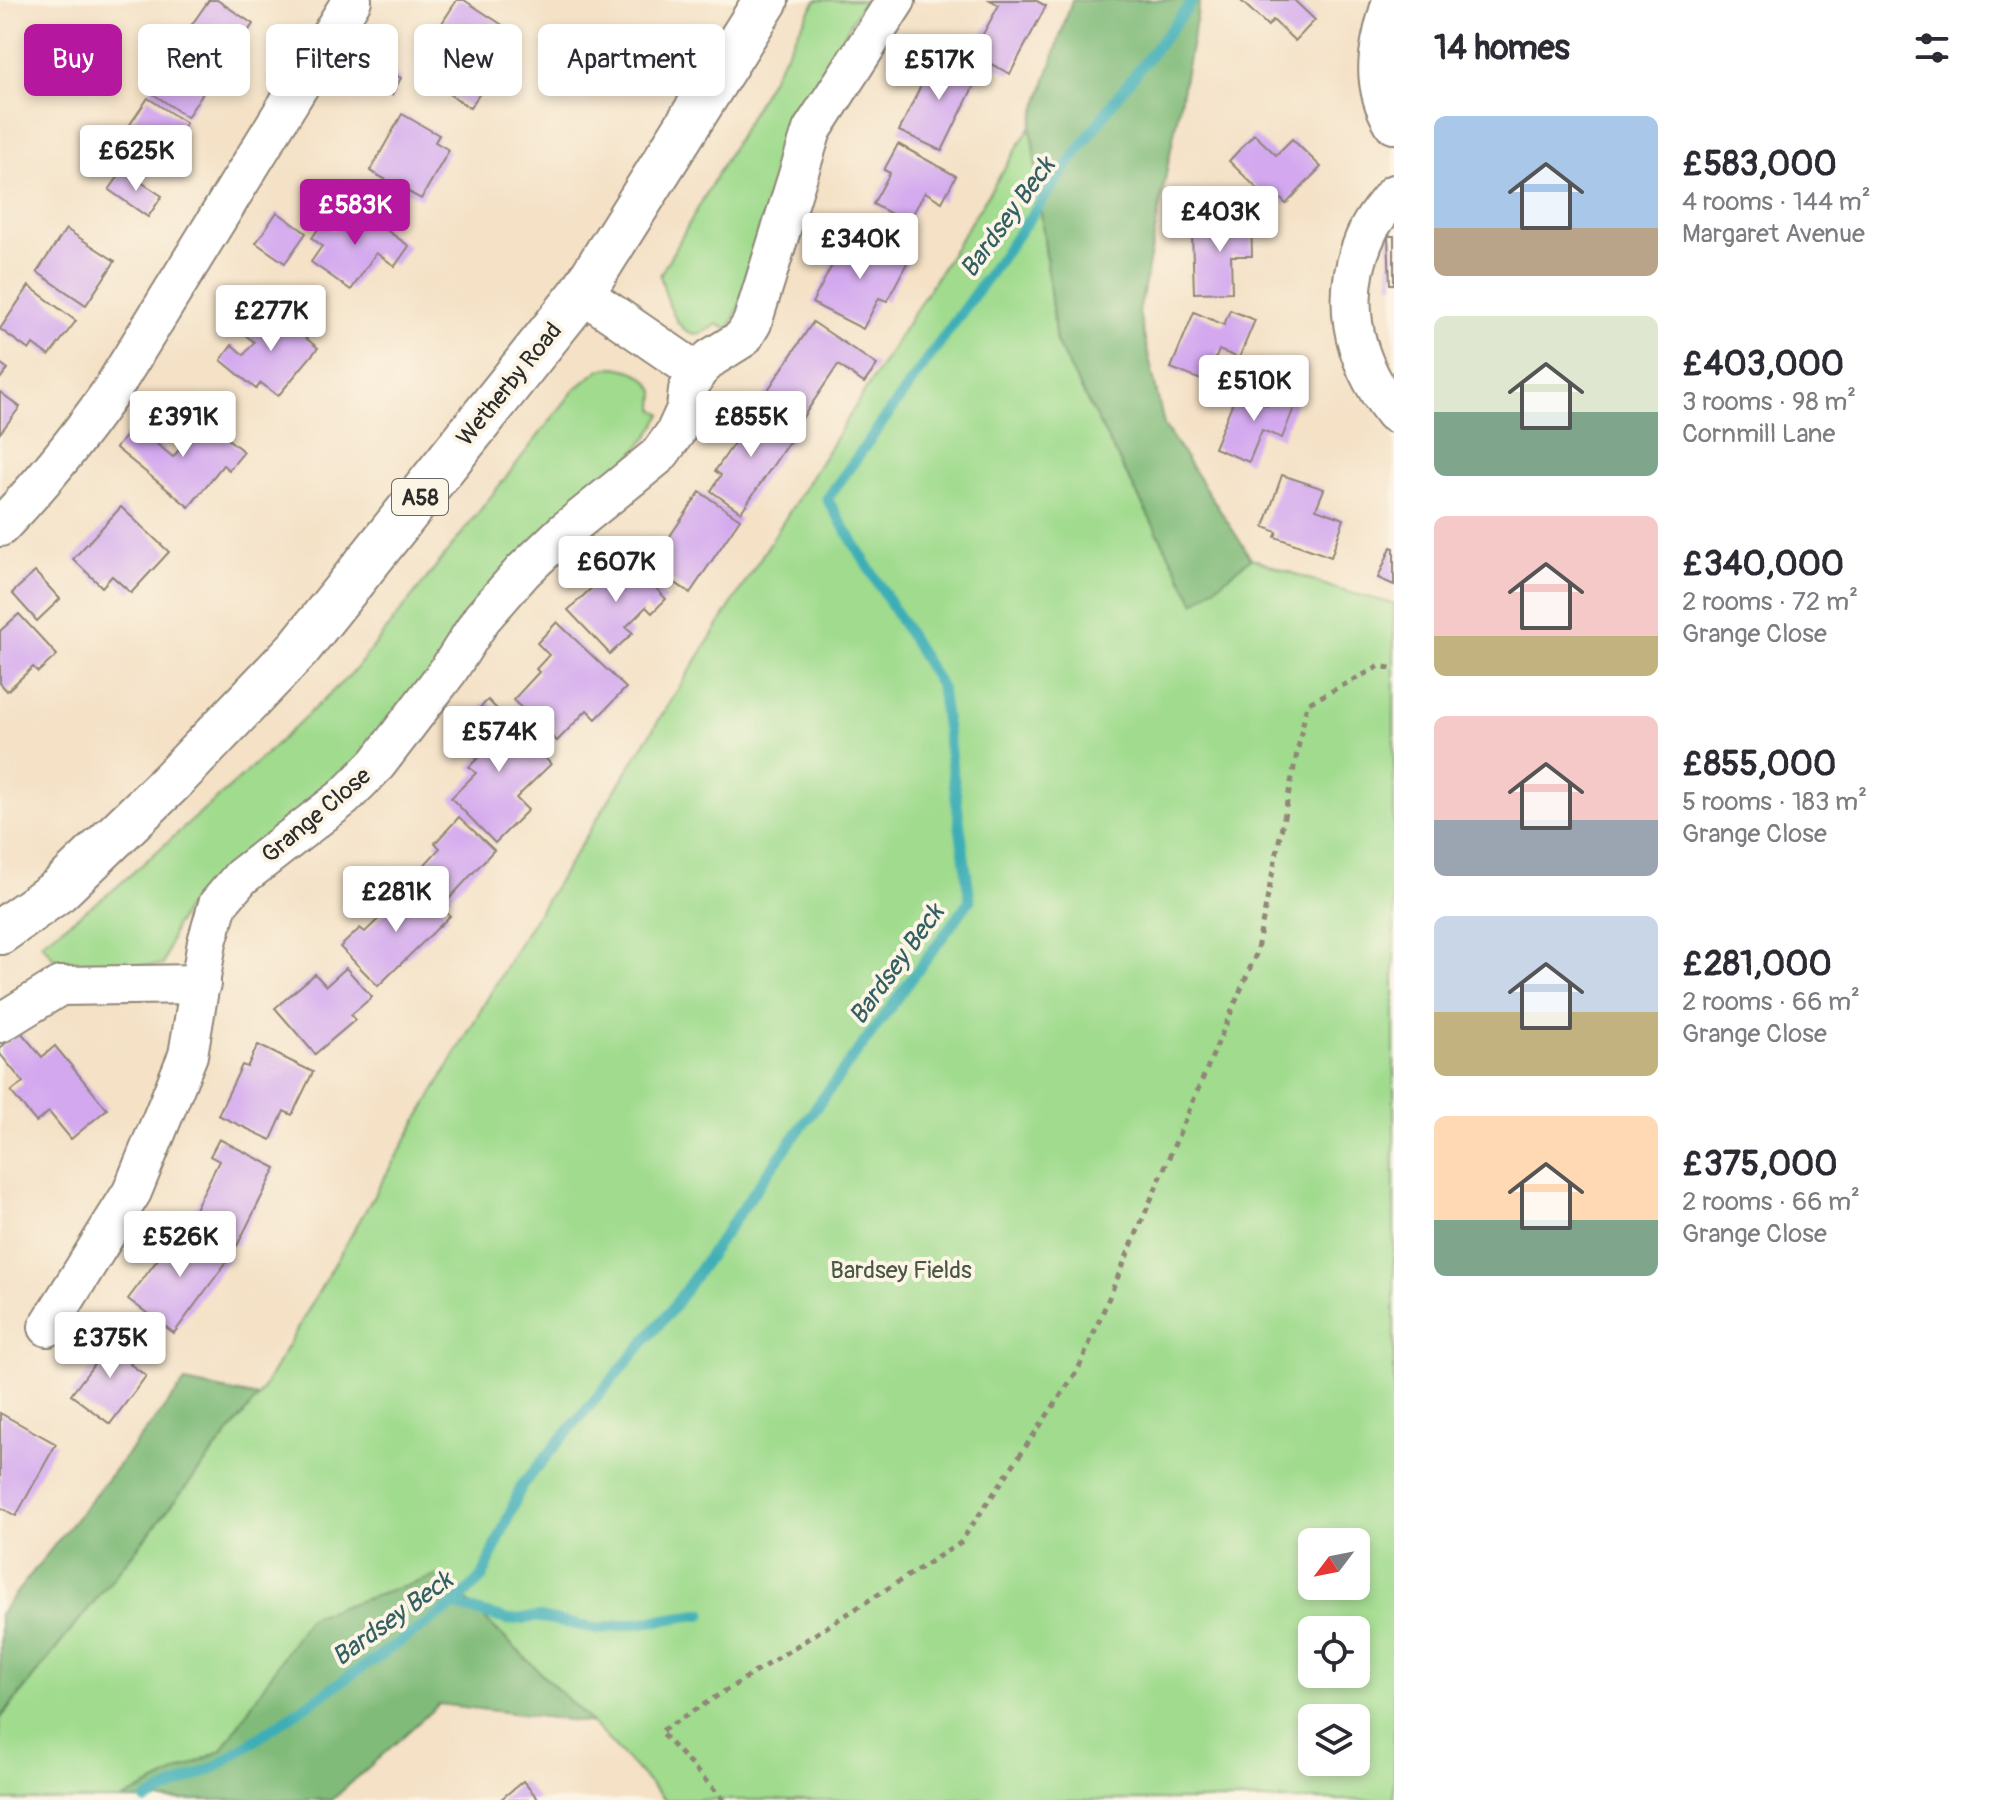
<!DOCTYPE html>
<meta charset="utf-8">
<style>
:root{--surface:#fff;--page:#f2f2f3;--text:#2b2b33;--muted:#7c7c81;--accent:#b5179e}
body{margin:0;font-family:Pangolin,sans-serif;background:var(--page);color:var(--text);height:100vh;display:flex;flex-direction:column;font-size:30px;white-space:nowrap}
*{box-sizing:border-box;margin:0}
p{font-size:26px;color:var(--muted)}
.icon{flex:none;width:44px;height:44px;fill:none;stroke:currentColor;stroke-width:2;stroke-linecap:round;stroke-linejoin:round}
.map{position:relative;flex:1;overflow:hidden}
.side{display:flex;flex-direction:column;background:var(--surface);width:600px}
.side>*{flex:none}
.banner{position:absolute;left:24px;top:24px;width:760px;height:72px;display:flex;gap:16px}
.needle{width:52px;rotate:238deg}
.controls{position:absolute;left:1298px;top:1528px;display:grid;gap:16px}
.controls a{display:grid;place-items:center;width:72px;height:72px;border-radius:12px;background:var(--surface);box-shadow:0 4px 12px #0003;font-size:40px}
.price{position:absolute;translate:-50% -68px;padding:0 18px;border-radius:8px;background:#fff;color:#222;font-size:26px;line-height:52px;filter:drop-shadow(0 2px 4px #0008)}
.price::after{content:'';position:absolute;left:50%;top:48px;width:24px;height:18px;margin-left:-12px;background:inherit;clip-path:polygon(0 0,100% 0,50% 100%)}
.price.selected{background:var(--accent);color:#fff}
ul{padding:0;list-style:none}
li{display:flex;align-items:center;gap:24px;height:200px;padding:0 40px}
li span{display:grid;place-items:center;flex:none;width:224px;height:160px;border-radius:12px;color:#555}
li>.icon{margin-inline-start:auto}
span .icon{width:96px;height:96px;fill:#fffc;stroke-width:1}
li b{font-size:34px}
h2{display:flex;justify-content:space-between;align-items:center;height:96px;padding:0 40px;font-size:34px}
.chip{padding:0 28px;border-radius:12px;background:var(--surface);box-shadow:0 4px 12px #0003;font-size:28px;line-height:72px}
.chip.selected{background:var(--accent);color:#fff}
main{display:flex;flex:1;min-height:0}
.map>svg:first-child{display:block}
.green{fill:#a0db8e;stroke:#66835c;stroke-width:2;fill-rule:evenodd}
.forest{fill:#80bb79;stroke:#567352;stroke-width:2}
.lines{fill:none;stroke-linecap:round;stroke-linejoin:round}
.stream{stroke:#3daeb6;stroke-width:11}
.building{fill:#d3a8ef}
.minor-casing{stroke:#908678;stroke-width:42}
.major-casing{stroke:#908678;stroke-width:48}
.path{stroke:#908678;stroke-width:5;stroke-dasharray:6 6;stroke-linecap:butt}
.minor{stroke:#fff;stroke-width:38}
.major{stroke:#fff;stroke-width:44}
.labels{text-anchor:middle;stroke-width:8;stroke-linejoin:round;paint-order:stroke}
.shield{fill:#fcf5e5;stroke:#6a6863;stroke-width:2}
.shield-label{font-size:22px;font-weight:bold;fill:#2b2b2b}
.street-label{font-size:24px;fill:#2b2b2b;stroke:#fcf5e5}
.park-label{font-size:24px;fill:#485744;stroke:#fcf5e5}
.water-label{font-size:26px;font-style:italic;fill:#325f63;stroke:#fcf5e5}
</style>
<main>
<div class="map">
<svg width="1394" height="1800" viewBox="0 0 1394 1800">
<rect width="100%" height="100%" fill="#fcf5e5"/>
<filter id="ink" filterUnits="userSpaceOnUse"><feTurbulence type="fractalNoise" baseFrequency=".0125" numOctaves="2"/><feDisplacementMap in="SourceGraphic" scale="16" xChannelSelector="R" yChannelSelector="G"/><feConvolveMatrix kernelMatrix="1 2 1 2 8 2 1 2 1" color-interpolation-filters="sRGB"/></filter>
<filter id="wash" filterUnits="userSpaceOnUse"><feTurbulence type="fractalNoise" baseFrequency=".006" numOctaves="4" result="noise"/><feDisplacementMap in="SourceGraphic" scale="32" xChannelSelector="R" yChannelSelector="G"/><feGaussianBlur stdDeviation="1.8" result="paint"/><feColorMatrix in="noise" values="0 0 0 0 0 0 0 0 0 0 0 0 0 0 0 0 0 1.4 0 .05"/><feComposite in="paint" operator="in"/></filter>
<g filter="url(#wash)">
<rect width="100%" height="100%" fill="#f4e1c6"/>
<!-- green -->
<g class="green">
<path d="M816 0H864L801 111 752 251 739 307 729 330 717 324C679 356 668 301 660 275Z"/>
<path d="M1031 126 1056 342 1195 602 1251 558 1336 589 1394 604V1800H665L592 1723 440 1575 219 1765 130 1800H0V1719L258 1397 520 942ZM1312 1542H1356V1586H1312ZM1312 1630H1356V1674H1312ZM1312 1718H1356V1762H1312Z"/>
<path d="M614 367C632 369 646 375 655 391L654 409 662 414 648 437 355 769 260 841 194 897 175 926 163 965 61 967 41 943 112 891 238 780 355 670 575 389 599 370Z"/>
</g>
<!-- forest -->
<g class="forest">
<path d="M1072 0H1200L1139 313 1164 425 1251 558 1195 603 1056 342 1031 126Z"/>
<path d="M185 1382 258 1397 0 1719V1613Z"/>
<path d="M440 1575 592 1723 439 1704 332 1800H121L222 1750 309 1617Z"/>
</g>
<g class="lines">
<!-- stream -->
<g class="stream">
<path d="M454 1605 508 1620 537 1617 597 1629 702 1614"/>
<path d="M146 1800 219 1765 454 1605 483 1576 522 1485 672 1309 768 1172 970 900 941 687 827 499 1114 101 1192 2"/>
</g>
</g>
<g id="blocks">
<!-- building -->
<g class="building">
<path d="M209 0H217L253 24 230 58 188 30Z"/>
<path d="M457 0H464L507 28 479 71 490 78 470 108 419 74 449 28 442 23Z"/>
<path d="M990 0H1035L1046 6 1010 74 972 54 999 5Z"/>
<path d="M1240 0H1294L1315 20 1295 41 1273 20 1268 26Z"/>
<path d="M179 46 217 72 187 117 149 91Z"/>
<path d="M937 52 980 73 942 151 899 131Z"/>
<path d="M373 63 401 78 392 95 364 80Z"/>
<path d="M148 98 186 123 163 157 157 153 148 167 116 145Z"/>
<path d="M402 114 439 135 435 142 449 150 421 199 370 171Z"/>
<path d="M1254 134 1276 155 1292 139 1321 167 1286 204 1276 194 1270 201 1229 161Z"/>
<path d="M898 144 956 176 942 202 925 192 908 223 873 204 890 173 884 170Z"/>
<path d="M123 170 162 196 148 217 109 190Z"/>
<path d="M351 205 409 246 395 266 376 253 351 290 311 262 322 246 312 238 323 222 334 230Z"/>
<path d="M277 212 306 233 285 263 256 243Z"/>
<path d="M1251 215 1252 256H1231L1232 292 1194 293 1192 233 1225 232 1224 216Z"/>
<path d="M66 229 115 261 86 305 37 272Z"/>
<path d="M854 233 908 261 887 301 879 298 863 329 812 303 837 256 841 258Z"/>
<path d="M1388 236H1394V284H1390Z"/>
<path d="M29 286 76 321 49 356 33 344 29 350 0 329Z"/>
<path d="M266 306 318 348 278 396 261 383 256 389 221 360 232 345 244 355 254 342 243 333Z"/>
<path d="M1230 310 1255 320 1239 358 1219 350 1206 382 1171 368 1194 312 1224 325Z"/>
<path d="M813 322 877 365 864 383 838 365 799 423 762 399Z"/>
<path d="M0 363 8 369 0 379Z"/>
<path d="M1273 390 1297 400 1282 438 1262 430 1249 462 1214 448 1237 392 1267 405Z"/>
<path d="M0 392 20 407 0 433Z"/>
<path d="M758 408 795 433 741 512 711 491 721 475 715 471Z"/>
<path d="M198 415 244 452 229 470 223 465 189 507 116 448 134 425 173 457 189 438 183 433Z"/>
<path d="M1282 475 1324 489 1316 509 1344 519 1331 557 1275 537 1277 532 1264 527Z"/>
<path d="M700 492 740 519 690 593 654 568 663 555 659 552Z"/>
<path d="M121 507 169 552 131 593 112 576 102 587 73 559Z"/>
<path d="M1391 547 1394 548V585L1378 578Z"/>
<path d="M626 556 666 599 652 613 646 607 626 627 633 633 610 654 568 610Z"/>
<path d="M35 572 60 599 37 621 12 593Z"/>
<path d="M19 614 57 655 38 672 33 667 7 691 0 683V631Z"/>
<path d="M557 622 626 688 596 719 587 710 557 741 513 700 539 672 536 669 549 655 537 643Z"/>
<path d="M488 700 551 764 516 798 528 810 495 843 451 798 476 773 469 767 490 746 465 722Z"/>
<path d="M459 817 494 850 447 901 417 873 440 848 435 843Z"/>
<path d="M417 882 450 916 378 986 340 947 360 928 365 932Z"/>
<path d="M346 968 372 997 351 1015 355 1020 315 1054 275 1008 315 974 326 986Z"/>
<path d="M20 1031 42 1057 55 1046 107 1109 71 1139 49 1112 36 1122 11 1092 23 1082 0 1054V1048Z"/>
<path d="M258 1045 313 1072 292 1115 284 1111 271 1140 218 1115 242 1065 247 1067Z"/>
<path d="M219 1139 276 1168 237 1246 189 1221 219 1161 210 1156Z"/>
<path d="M189 1225 231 1256 174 1333 128 1299 164 1251 179 1262 183 1256 171 1248Z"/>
<path d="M108 1330 139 1353 130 1364 146 1376 110 1424 71 1395 107 1347 100 1342Z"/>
<path d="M0 1413 56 1444 16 1516 0 1507Z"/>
<path d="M523 1781 539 1800H500Z"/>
</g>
</g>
</g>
<g filter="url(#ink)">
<use href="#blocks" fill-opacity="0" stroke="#908678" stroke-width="2"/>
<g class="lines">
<defs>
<g id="minor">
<path d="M1392 0C1379 45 1368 81 1394 124"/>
<path d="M1394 194C1386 205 1375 217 1369 229 1337 294 1351 359 1394 413"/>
<path d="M582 293 697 372"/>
<path d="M0 527C41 485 76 441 110 393L352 0"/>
<path d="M0 1023 60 986 201 984"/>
<path d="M48 1327 132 1192 188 1055 207 942 218 904 241 877 343 798 377 764 448 671 482 618 523 571 565 531 659 455 675 433 686 409 688 390 697 372 711 358 743 338 752 323 812 130 896 0"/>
</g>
<path id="major" d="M0 932 59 890 171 782 299 648 582 293 766 0"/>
</defs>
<!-- minor casing -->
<use href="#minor" class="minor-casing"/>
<!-- major casing -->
<use href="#major" class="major-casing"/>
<!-- path -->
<path class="path" d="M724 1800 660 1732 960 1543 1078 1370 1256 954 1307 704 1380 666 1394 669"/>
<!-- minor -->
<use href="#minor" class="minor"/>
<!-- major -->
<use href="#major" class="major"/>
</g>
</g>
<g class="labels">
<!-- shield labels -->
<rect class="shield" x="392" y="479" width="56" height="36" rx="6"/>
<g class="shield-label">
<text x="420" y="505">A58</text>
</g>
<!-- street labels -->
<g class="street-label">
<text transform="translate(509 384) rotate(-51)" y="8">Wetherby Road</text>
<text transform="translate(316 815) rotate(-40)" y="8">Grange Close</text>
</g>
<!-- park labels -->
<g class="park-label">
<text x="901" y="1278">Bardsey Fields</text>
</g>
<!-- water labels -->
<g class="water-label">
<text transform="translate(1007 217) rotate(-54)" y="9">Bardsey Beck</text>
<text transform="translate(896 964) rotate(-54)" y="9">Bardsey Beck</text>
<text transform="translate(392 1618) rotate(-36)" y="9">Bardsey Beck</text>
</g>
</g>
</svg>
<div class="controls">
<a><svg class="needle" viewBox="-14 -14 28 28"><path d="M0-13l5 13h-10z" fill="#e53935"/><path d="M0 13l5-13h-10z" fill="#7c7c81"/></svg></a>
<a><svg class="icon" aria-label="locate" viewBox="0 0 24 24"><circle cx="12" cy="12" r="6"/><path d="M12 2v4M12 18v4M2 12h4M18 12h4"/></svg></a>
<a><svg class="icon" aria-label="layers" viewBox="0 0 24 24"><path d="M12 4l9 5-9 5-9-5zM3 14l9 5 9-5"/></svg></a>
</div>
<b class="price" style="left:939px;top:102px">£517K</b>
<b class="price" style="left:136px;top:193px">£625K</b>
<b class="price selected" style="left:355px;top:247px">£583K</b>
<b class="price" style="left:1220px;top:254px">£403K</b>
<b class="price" style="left:860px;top:281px">£340K</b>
<b class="price" style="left:271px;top:353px">£277K</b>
<b class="price" style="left:1254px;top:423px">£510K</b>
<b class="price" style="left:183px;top:459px">£391K</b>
<b class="price" style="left:751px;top:459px">£855K</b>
<b class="price" style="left:616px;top:604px">£607K</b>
<b class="price" style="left:499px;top:774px">£574K</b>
<b class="price" style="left:396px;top:934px">£281K</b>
<b class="price" style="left:180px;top:1279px">£526K</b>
<b class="price" style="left:110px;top:1380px">£375K</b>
<div class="banner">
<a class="chip selected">Buy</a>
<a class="chip">Rent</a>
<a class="chip">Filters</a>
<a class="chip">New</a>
<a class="chip">Apartment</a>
</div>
</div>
<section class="side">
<h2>14 homes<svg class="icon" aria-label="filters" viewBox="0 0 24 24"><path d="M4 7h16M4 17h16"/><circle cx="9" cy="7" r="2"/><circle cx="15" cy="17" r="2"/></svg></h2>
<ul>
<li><span style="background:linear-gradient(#a9c7e8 70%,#b9a48a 0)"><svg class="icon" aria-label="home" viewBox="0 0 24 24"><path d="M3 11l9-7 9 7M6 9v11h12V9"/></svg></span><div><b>£583,000</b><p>4 rooms · 144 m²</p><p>Margaret Avenue</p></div></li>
<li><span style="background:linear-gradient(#dfe7d0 60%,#7fa58c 0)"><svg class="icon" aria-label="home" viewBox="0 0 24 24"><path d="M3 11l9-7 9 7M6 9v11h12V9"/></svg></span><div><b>£403,000</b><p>3 rooms · 98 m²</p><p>Cornmill Lane</p></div></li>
<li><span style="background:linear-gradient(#f6c9c9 75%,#c2b280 0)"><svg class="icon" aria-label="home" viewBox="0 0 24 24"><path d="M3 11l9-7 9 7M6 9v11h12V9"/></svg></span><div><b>£340,000</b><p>2 rooms · 72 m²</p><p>Grange Close</p></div></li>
<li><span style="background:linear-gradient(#f6c9c9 65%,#9aa5b1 0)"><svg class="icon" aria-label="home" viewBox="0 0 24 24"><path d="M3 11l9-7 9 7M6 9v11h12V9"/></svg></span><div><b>£855,000</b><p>5 rooms · 183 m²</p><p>Grange Close</p></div></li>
<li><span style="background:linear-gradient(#c9d6e8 60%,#c2b280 0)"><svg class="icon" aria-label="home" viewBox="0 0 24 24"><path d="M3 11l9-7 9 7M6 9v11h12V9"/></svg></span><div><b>£281,000</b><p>2 rooms · 66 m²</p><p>Grange Close</p></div></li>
<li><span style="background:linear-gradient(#ffd9b3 65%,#7fa58c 0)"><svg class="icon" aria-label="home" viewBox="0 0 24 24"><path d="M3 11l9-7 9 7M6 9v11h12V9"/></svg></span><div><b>£375,000</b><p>2 rooms · 66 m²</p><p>Grange Close</p></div></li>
</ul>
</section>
</main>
